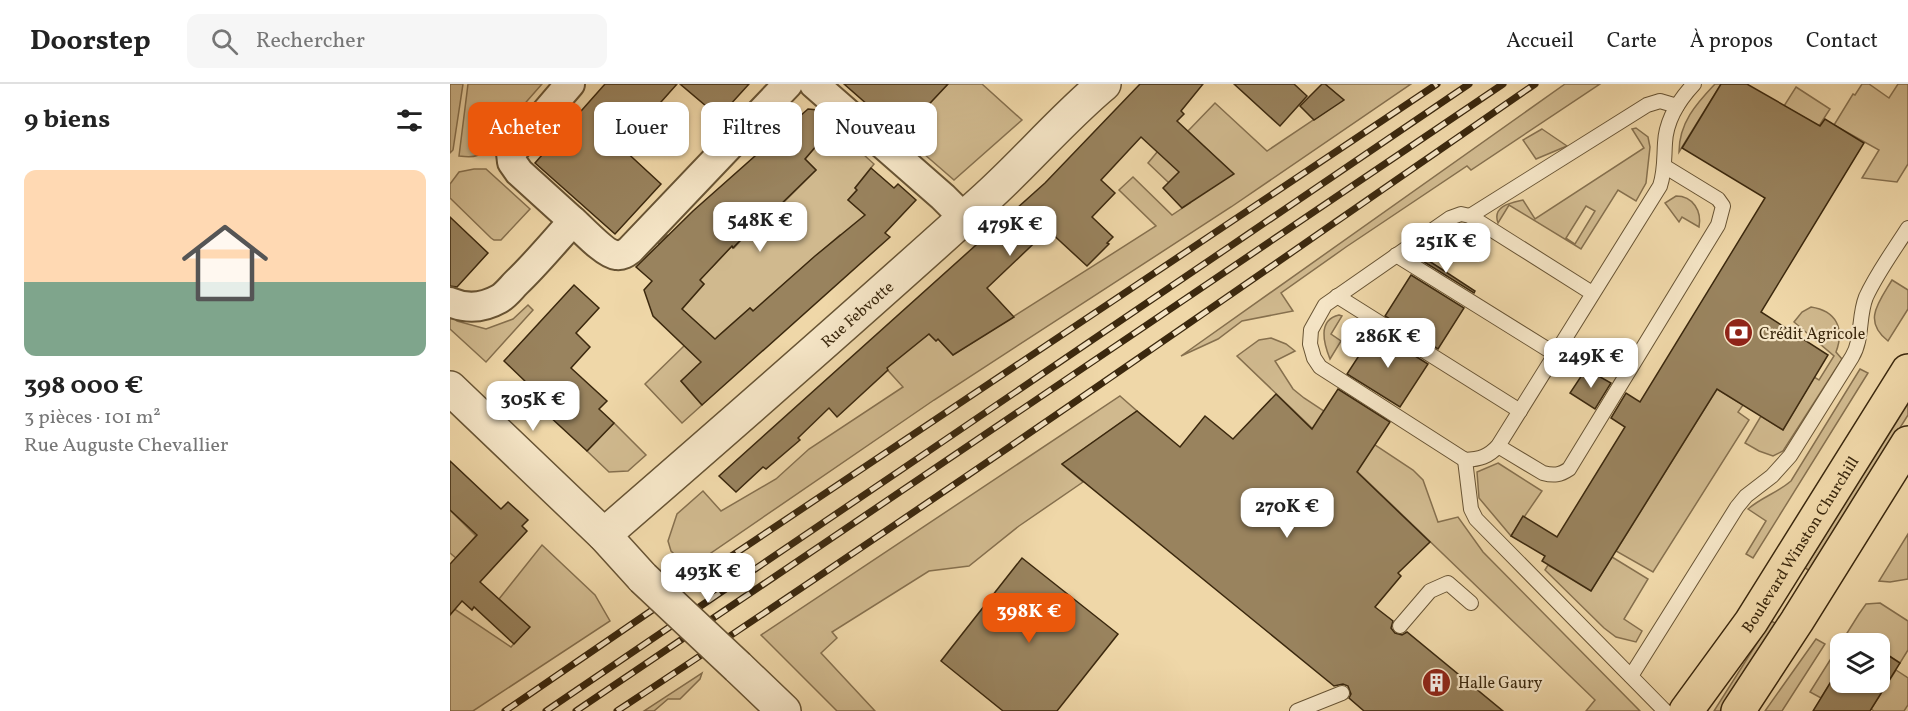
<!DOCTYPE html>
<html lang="fr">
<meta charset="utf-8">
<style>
:root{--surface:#fff;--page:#f6f6f6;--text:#222;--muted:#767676;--line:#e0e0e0;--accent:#ea580c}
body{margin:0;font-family:Vollkorn,serif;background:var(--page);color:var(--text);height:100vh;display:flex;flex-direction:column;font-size:22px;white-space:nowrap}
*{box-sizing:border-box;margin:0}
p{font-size:20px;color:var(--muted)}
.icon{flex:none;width:33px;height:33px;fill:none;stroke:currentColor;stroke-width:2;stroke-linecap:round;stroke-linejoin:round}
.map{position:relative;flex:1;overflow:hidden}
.sheet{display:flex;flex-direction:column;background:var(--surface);width:450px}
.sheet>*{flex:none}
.guide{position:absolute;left:18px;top:18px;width:570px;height:54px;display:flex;gap:12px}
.controls{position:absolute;left:1380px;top:549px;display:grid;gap:12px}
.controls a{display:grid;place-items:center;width:60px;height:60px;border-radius:12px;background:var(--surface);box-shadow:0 2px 4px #0004;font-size:30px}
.price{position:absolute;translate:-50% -51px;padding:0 14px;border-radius:12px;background:#fff;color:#222;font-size:20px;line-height:39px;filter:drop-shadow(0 2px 3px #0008)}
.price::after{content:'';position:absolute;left:50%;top:36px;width:18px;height:14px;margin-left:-9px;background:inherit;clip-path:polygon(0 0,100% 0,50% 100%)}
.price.on{background:var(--accent);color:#fff}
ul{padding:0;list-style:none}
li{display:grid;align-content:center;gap:12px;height:318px;padding:0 24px}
li span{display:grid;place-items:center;height:186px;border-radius:12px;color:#555}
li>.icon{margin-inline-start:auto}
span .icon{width:108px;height:108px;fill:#fffc;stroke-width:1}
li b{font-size:26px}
h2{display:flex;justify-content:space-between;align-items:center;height:72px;padding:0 24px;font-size:26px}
.pill{padding:0 21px;border-radius:12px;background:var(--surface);box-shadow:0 2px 4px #0004;font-size:21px;line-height:54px}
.pill.on{background:var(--accent);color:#fff}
header{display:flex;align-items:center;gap:36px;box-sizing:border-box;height:84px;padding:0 30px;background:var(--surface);border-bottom:2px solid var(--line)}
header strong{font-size:28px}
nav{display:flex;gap:33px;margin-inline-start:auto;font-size:21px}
.search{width:420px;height:54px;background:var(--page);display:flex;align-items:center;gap:15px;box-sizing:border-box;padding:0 21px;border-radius:12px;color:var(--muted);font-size:22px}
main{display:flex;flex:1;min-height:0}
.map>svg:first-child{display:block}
.green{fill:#d0b98e;stroke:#86704e;stroke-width:1.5;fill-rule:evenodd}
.building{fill:#99835e;stroke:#3b280e;stroke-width:1.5}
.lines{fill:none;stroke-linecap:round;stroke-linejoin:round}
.service-casing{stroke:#685434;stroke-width:16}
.minor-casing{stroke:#685434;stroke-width:32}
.tertiary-casing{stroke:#685434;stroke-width:36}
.primary-casing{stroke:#3b280e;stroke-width:36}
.service{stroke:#f5e5c6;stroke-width:14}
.minor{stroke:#f5e5c6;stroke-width:28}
.tertiary{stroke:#f5e5c6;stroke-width:33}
.primary{stroke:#efd7a8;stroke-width:33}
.rail-casing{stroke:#3b280e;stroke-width:7}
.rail{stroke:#f5e5c6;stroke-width:4.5;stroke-dasharray:14;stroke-linecap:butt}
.tertiary-bridge-casing{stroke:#685434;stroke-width:36;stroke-linecap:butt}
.tertiary-bridge{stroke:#f5e5c6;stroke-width:33}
.labels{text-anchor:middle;stroke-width:4.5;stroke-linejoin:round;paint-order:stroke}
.street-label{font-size:16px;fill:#3b280e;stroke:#f5e5c6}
.poi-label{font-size:16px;fill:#3b280e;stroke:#f5e5c6;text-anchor:start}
</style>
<header>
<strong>Doorstep</strong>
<div class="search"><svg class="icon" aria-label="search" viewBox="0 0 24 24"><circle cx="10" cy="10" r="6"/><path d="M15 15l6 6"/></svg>Rechercher</div>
<nav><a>Accueil</a><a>Carte</a><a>À propos</a><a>Contact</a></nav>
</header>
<main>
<section class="sheet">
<h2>9 biens<svg class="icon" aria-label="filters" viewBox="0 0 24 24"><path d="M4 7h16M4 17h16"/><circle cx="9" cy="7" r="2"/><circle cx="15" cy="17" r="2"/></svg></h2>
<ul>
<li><span style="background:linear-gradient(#ffd9b3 60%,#7fa58c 0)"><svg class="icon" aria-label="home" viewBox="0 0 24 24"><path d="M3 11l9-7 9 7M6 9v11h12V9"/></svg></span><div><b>398 000 €</b><p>3 pièces · 101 m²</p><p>Rue Auguste Chevallier</p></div></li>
</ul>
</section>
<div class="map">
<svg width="1458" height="627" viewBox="0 0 1458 627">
<rect width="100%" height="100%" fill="#efd7a8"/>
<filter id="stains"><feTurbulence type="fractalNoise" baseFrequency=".00333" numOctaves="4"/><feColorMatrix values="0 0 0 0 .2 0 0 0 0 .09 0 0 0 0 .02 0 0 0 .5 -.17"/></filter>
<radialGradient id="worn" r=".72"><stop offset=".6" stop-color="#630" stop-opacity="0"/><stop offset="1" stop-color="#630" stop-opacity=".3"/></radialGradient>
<!-- green -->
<g class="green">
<path d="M0 0H13L3 66 0 69Z"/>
<path d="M18 0H92L40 59C30 73 26 74 9 72Z"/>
<path d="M498 0H532L572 36 504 96 451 50Z"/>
<path d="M875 0H961L781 123 484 316 239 484 221 467 218 457 227 430 253 407 271 427 326 395 359 365 453 303 434 282 479 250 486 257 488 255 503 271 706 142 669 106 683 93 722 131 740 119 698 79 723 49 761 69 738 47 765 19 817 67 893 16Z"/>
<path d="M1115 0H1150L1021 86 1017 82 896 163 831 209 843 227 792 237 768 255 731 272Z"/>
<path d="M1265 0H1271L1229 68C1229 39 1246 20 1265 0Z"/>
<path d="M1412 0H1419L1439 14 1448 0H1458V80L1447 98 1412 94 1429 66 1384 41 1403 10 1405 11Z"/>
<path d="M1346 3 1380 25 1369 42 1334 22Z"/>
<path d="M383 43 424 80 405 104 407 106 398 116 418 133 394 155 390 151 335 199 305 228 300 224 267 253 273 260 231 297 252 321 232 339 195 300 234 262 232 225 254 200 208 159 217 151 243 173 262 183 282 162 284 164 303 143 305 145 323 124 326 126 366 86 355 75Z"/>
<path d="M1186 44 1198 53 1200 63 1196 99 1186 117 1168 106 1131 165 1059 121 1048 139C1042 122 1060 119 1073 116L1085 135 1194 64 1182 45ZM1136 122 1145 127 1125 160 1116 154Z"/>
<path d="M1092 45 1117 62 1086 75 1073 56Z"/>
<path d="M24 85H36L80 125 51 156H44L41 154 0 114V100L9 88Z"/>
<path d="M1226 112C1243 112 1252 127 1249 143L1232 133 1229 138 1215 119Z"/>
<path d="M1442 196 1458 206V225L1438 257C1412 237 1429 218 1442 196Z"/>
<path d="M78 221 83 226 36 278 0 245V231L7 237 36 245 63 235Z"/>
<path d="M1361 223C1386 227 1395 244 1386 268L1392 275 1333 367 1323 372 1309 367 1295 359 1311 332 1333 346 1364 293 1369 296 1384 272 1344 238 1352 228Z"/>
<path d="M889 231 892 232 881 250 891 257 880 275C874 260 867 236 889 231Z"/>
<path d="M821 254 836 260 845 267 825 277 843 305 854 314 963 386 973 396 988 438 1008 433 1033 468 1190 627H1136L1145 616 787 272 809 256Z"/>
<path d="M1410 285 1418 289 1303 474 1296 470 1316 437 1298 425C1312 413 1327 409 1341 397Z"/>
<path d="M1267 305 1293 321 1288 328 1299 336 1203 488 1166 467Z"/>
<path d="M670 312 687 327 612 380 633 398 569 442 519 482 479 487 382 548 387 554 371 569 425 627H387L311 551Z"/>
<path d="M1458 315V331L1360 487 1355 484Z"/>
<path d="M164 339 196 371 178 387 159 388 137 367Z"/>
<path d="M1048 379 1092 407 1061 452 1029 414 1027 388Z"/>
<path d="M0 426 26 452 6 474 0 469Z"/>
<path d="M1458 450V495L1440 498 1429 497Z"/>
<path d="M92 461 145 511 160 537 23 627H0V522L61 563 79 543 49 515Z"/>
<path d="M1162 473 1198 495 1174 535 1192 547 1186 558 1166 553 1154 544 1095 486 1098 481 1141 507Z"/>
<path d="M1430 519 1458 537V566L1450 579 1430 566V560L1419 559 1410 553 1406 559 1390 560V583L1371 614 1360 608 1409 530 1416 520Z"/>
<path d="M1321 537 1327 540 1304 578 1270 627H1264Z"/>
<path d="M1366 555 1375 560 1332 627H1315Z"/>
<path d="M1446 586 1458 594V621L1454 627H1424L1421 625Z"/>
<path d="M252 589 250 595 230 615H218L204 627H194Z"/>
</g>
<!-- building -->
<g class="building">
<path d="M155 0H227L171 63 211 100 165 150 85 79Z"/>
<path d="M230 0H299L269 33Z"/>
<path d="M394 0H498L451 50Z"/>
<path d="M690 0H753L731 27 734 30 727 37 784 90 732 124 713 104 729 88 691 53 651 96 665 109 642 133 663 153 657 159 659 160 637 182 598 146 537 204 564 233 503 271 488 255 486 257 479 250 437 284 438 286 387 333 379 324 348 354 350 356 316 385 313 383 286 408 269 392 595 99Z"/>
<path d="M784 0H844L857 12 830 42Z"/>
<path d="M872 0H875L894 16 864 36 850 22Z"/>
<path d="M1271 0H1297L1370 42 1375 35 1414 59 1311 228 1378 271 1333 346 1267 305 1141 507 1092 477 1095 472 1061 452 1073 432 1107 453 1175 343 1161 334 1176 309 1190 318 1315 114 1232 64Z"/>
<path d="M358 25 368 26 385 40 355 75 366 86 325 126 323 124 305 145 303 143 283 164 282 162 250 196 254 200 232 225 265 255 300 224 303 227 365 172 415 131 398 116 407 106 405 104 421 84 444 104 448 100 466 116 435 149 440 153 252 321 231 297 251 278 203 232 194 206 202 197 186 183 243 127Z"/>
<path d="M0 133 38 169 7 203 0 202Z"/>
<path d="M973 173 1025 207 1024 209 971 176Z"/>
<path d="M961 191 1014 224 988 265 935 232Z"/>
<path d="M124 201 149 224 126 249 140 263 121 284 157 317 149 325 164 339 137 367 72 307 78 300 54 277Z"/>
<path d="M925 247 978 280 950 323 897 290Z"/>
<path d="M1136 285 1161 299 1145 325 1120 309Z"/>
<path d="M888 305 940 338 907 388 980 458 948 489 951 492 925 523 943 537 941 544 945 549 952 551 957 548 1053 627H914L899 614 901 610 898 602 893 600 884 602 612 380 687 327 730 363 755 332 783 355 826 310 862 345Z"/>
<path d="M0 377 51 425 58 418 78 436 72 442 77 447 30 498 80 543 64 560 24 523 22 526 12 517 0 531V480L27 451 0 426Z"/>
<path d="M572 474 668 550 607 627H553L491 577Z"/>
<path d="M1430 566 1450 579 1420 627H1363L1390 583V598H1430Z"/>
</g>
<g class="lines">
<defs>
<g id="service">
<path d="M1020 132 1197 21 1210 17 1227 22"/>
<path d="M946 171 1105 270"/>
<path d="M1142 209 1020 132 1011 130 1000 134 875 221 861 246 860 260 864 274 870 283 1015 376C1030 375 1038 373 1048 362L1210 102C1215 87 1214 74 1215 59 1216 37 1229 16 1244 0"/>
<path d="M887 212 1070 327"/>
<path d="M1048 362 1093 389C1104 392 1110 391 1119 385L1268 141 1273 122 1268 115 1214 82"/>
<path d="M1015 376 1021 425 1026 435 1215 627"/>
<path d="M950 542 980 507 998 499 1021 519"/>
<path d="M1181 592 1287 423 1296 412 1322 392 1340 372 1402 273C1413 255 1408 233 1416 213 1427 189 1444 166 1458 144"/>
<path d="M847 627 892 609"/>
</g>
<g id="minor">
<path d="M364 0 493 113 514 134"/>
<path d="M123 137C132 145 155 170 166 171 172 172 176 169 180 166L338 0"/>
<path d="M0 218C16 225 33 224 49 215 56 211 61 204 66 199 86 180 104 158 123 137L69 88 62 78 61 69 120 0"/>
</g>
<g id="tertiary">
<path d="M0 304 154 451 193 494"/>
<path id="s1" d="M154 451C282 340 410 228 536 114 577 77 612 35 654 0"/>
<path d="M288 583 334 627"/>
</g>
<g id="primary">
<path id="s2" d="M1236 627 1301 538 1458 287"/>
<path d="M1288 627 1347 537 1458 359"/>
</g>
</defs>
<!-- service casing -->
<use href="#service" class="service-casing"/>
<!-- minor casing -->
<use href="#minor" class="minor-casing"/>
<!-- tertiary casing -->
<use href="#tertiary" class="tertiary-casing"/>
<!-- primary casing -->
<use href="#primary" class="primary-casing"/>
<!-- service -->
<use href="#service" class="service"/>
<!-- minor -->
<use href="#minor" class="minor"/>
<!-- tertiary -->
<use href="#tertiary" class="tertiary"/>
<!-- primary -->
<use href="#primary" class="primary"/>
<defs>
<g id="rail">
<path d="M55 627 268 481 987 0"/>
<path d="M96 627 1019 0"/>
<path d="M126 627 1053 0"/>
<path d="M167 627C476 423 780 211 1085 0"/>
</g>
</defs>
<!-- rail casing -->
<use href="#rail" class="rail-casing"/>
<!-- rail -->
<use href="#rail" class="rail"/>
<defs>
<path id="tertiary-bridge" d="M193 494 288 583"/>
</defs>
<!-- tertiary-bridge casing -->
<use href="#tertiary-bridge" class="tertiary-bridge-casing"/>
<!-- tertiary-bridge -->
<use href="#tertiary-bridge" class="tertiary-bridge"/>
</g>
<!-- icons -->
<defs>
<symbol id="bank-disc" viewBox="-11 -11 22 22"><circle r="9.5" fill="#8f2418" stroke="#f5e5c6"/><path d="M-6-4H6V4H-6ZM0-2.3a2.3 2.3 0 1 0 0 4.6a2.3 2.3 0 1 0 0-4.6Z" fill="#fff"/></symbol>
<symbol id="building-disc" viewBox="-11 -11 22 22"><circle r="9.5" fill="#8f2418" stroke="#f5e5c6"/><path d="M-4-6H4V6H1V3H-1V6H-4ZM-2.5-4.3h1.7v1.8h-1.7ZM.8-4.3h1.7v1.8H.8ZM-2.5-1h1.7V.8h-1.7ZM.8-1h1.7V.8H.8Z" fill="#fff"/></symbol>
</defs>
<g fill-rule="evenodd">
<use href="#bank-disc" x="1272" y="232" width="33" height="33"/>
<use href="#building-disc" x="970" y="582" width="33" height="33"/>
</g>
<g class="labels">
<!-- street labels -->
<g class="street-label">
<text dy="6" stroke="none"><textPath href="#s1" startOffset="336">Rue Febvotte</textPath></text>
<text dy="6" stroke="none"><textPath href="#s2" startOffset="202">Boulevard Winston Churchill</textPath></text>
</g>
<!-- poi labels -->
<g class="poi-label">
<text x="1309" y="255">Crédit Agricole</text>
<text x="1008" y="604">Halle Gaury</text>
</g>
</g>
<rect width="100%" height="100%" filter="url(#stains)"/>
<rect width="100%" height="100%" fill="url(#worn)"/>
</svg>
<div class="controls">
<a><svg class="icon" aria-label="layers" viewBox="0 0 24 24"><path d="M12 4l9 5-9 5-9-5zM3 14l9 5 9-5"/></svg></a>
</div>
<b class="price" style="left:310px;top:169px">548K €</b>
<b class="price" style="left:560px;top:173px">479K €</b>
<b class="price" style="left:996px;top:190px">251K €</b>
<b class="price" style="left:938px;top:285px">286K €</b>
<b class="price" style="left:1141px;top:305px">249K €</b>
<b class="price" style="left:83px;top:348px">305K €</b>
<b class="price" style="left:837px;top:455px">270K €</b>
<b class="price" style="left:258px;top:520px">493K €</b>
<b class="price on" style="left:579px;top:560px">398K €</b>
<div class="guide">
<a class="pill on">Acheter</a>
<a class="pill">Louer</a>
<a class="pill">Filtres</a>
<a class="pill">Nouveau</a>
</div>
</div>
</main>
